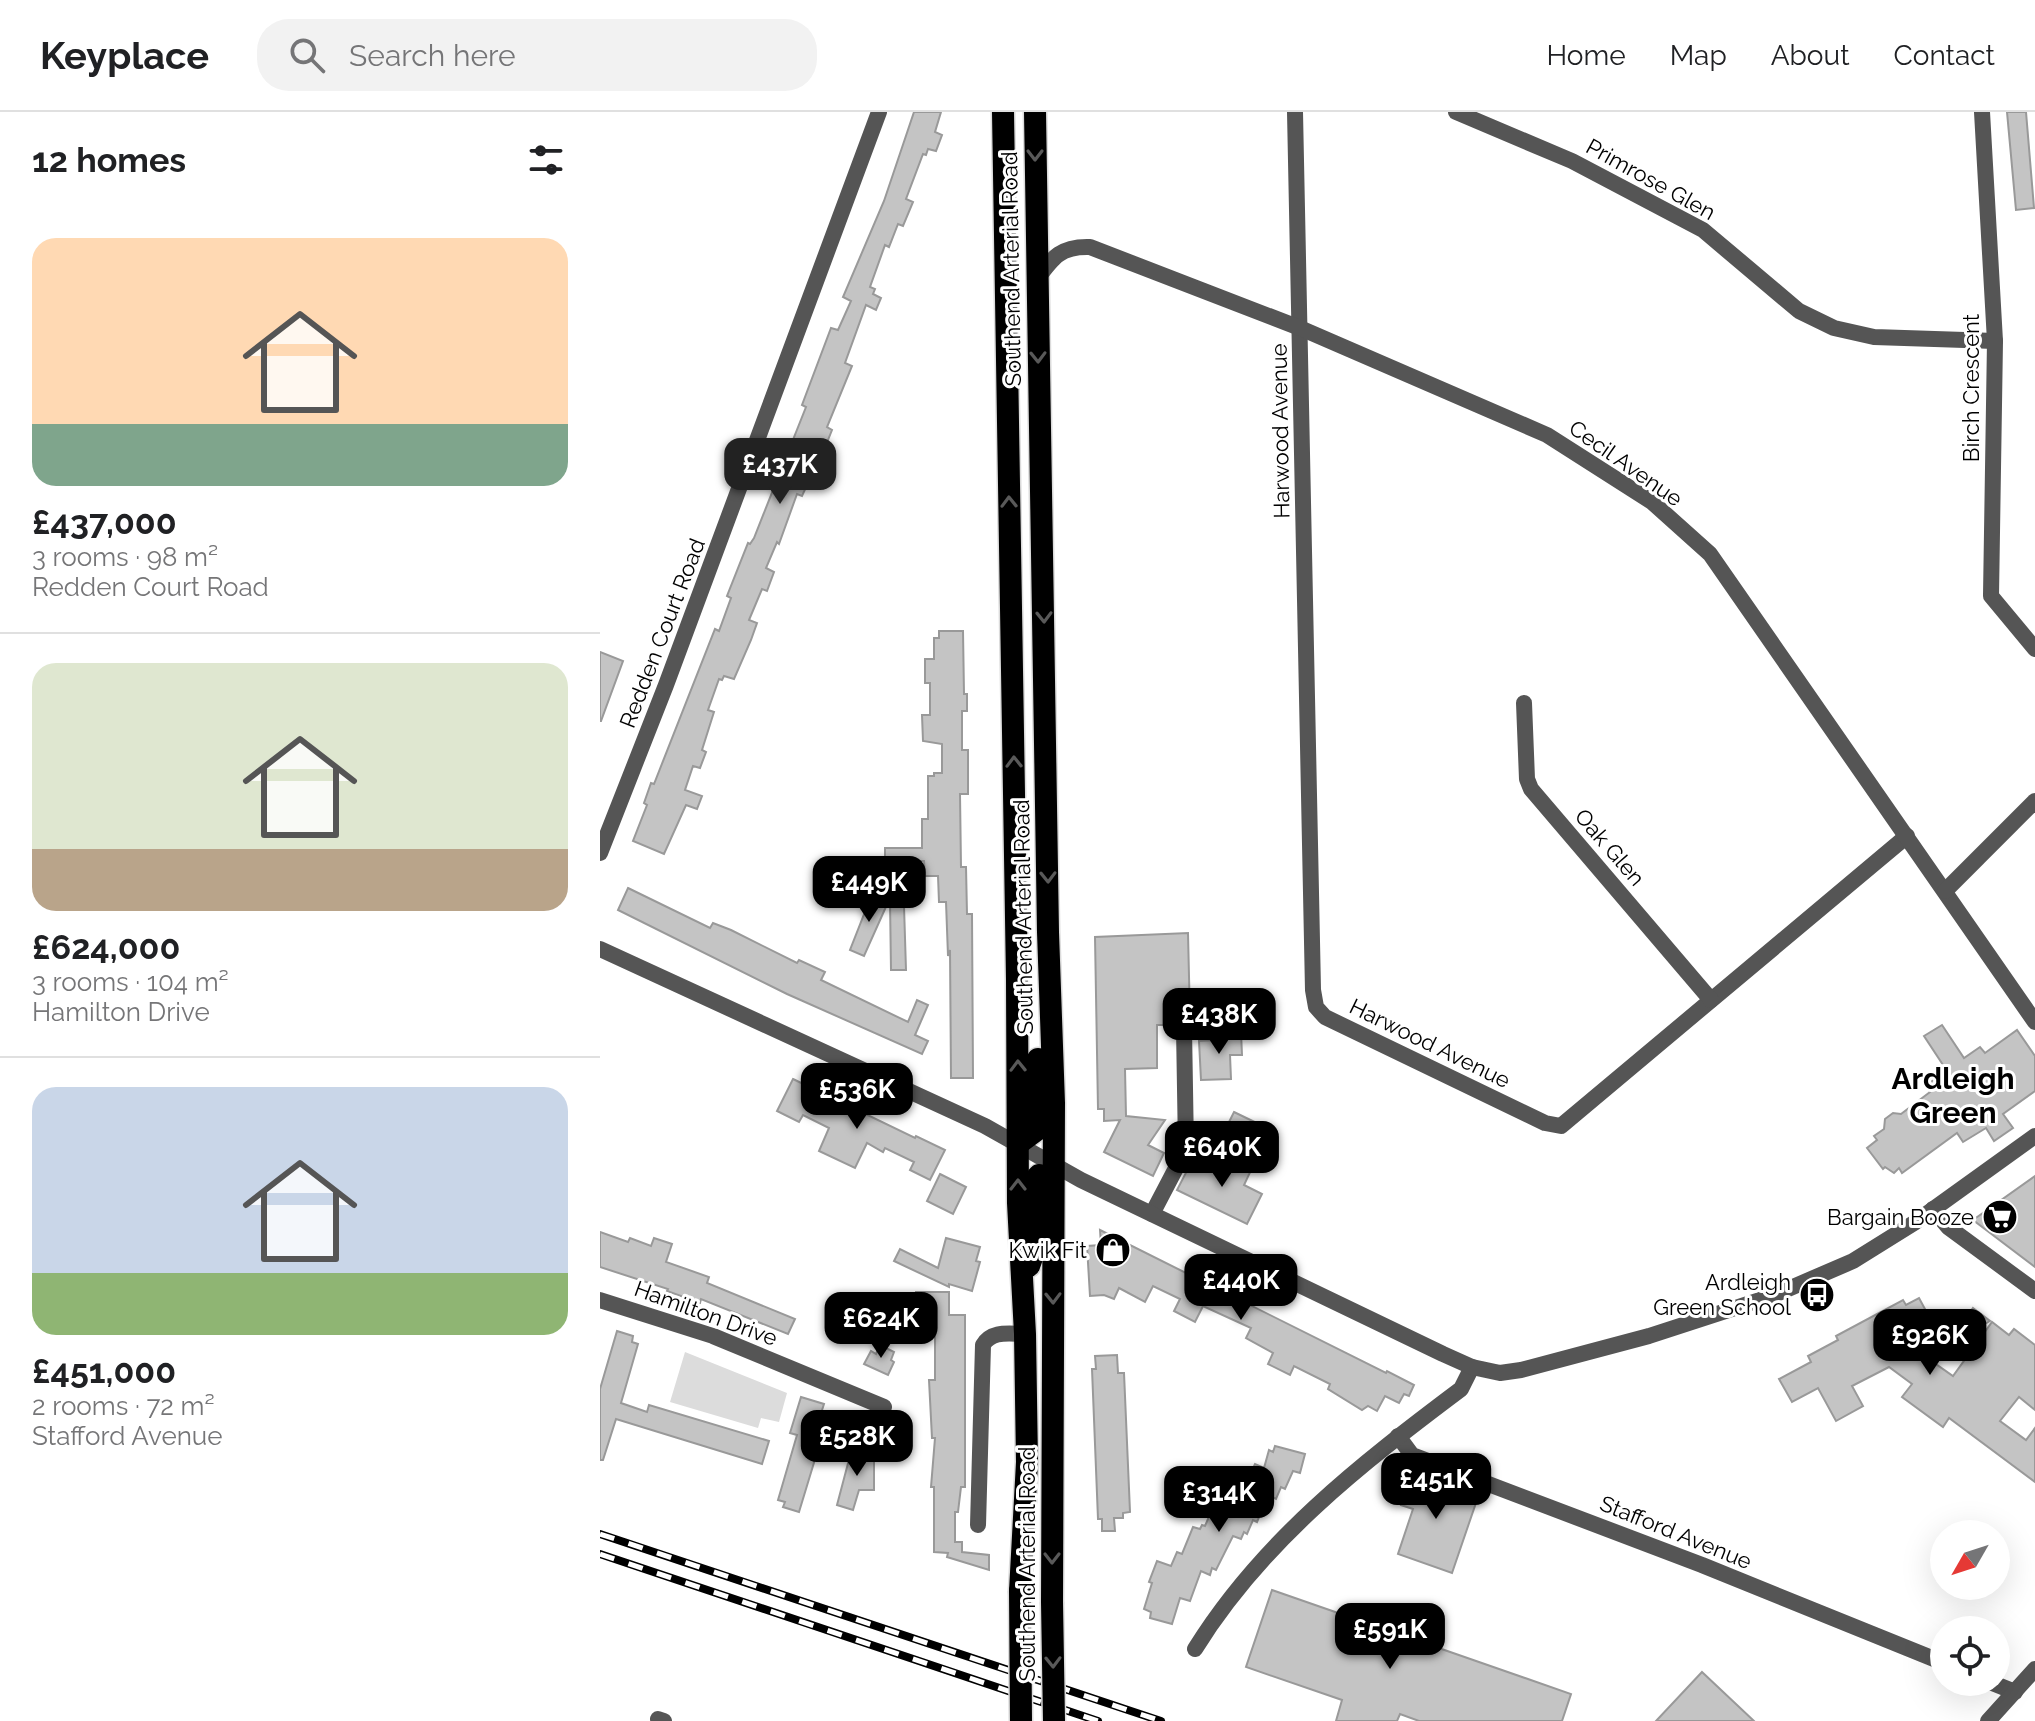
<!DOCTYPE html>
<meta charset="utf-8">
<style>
:root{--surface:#fff;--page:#f2f2f2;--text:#202124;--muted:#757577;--line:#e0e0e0;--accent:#000}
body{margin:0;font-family:Raleway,sans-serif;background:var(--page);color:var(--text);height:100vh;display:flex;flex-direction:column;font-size:30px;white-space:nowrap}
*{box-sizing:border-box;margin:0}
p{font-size:26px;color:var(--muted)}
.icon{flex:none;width:44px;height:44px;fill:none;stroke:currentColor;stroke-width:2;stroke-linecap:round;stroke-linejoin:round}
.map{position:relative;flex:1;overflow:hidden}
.side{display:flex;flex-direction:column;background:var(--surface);width:600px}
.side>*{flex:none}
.needle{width:52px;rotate:231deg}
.tools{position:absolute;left:1330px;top:1408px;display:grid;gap:16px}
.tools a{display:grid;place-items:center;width:80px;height:80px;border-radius:50%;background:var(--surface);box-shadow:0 8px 32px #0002;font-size:40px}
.price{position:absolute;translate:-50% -68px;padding:0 18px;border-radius:16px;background:var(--accent);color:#fff;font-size:26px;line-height:52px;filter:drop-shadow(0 2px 4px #0008)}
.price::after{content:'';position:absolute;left:50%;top:48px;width:24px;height:18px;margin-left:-12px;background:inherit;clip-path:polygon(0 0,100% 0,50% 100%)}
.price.on{background:#222;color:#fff}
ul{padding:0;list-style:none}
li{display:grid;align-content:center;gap:16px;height:424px;padding:0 32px}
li+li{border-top:2px solid var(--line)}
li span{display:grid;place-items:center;height:248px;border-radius:24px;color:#555}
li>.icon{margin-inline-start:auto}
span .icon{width:144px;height:144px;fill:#fffc;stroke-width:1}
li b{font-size:34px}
h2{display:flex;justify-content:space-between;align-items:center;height:96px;padding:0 32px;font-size:34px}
header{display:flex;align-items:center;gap:48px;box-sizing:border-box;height:112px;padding:0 40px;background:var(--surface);border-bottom:2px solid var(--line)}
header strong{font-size:38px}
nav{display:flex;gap:44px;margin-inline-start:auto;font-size:28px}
.search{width:560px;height:72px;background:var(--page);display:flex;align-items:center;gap:20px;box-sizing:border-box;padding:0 28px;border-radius:32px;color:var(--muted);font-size:30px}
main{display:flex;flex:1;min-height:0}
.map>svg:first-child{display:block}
.green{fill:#dcdcdc}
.building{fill:#c4c4c4;stroke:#999;stroke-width:2}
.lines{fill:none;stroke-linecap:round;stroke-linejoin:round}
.trunk-casing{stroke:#dbdbdb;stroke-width:25}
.minor{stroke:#555;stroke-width:16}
.tertiary{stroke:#555;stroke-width:16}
.trunk{stroke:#000;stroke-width:22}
.rail-casing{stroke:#000;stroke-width:8}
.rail{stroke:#fff;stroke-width:5;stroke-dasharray:15;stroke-linecap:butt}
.trunk-bridge-casing{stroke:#dbdbdb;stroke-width:25;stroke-linecap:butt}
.trunk-bridge{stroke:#000;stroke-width:22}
.oneway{stroke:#595959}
.labels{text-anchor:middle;stroke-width:6;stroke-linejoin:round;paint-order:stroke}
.street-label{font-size:22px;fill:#000;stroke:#fff}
.poi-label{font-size:22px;fill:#000;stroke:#fff;text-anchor:end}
.district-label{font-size:30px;font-weight:bold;fill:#000;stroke:#fff}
</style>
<header>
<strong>Keyplace</strong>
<div class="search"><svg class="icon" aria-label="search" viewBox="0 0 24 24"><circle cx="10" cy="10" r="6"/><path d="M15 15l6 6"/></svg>Search here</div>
<nav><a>Home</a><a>Map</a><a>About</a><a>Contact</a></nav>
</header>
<main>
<section class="side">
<h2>12 homes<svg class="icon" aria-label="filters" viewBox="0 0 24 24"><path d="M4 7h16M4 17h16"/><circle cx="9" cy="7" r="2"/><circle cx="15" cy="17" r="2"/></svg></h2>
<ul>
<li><span style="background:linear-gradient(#ffd9b3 75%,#7fa58c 0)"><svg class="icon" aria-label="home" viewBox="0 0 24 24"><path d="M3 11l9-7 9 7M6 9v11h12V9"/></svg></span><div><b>£437,000</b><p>3 rooms · 98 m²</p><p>Redden Court Road</p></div></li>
<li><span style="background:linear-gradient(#dfe7d0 75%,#b9a48a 0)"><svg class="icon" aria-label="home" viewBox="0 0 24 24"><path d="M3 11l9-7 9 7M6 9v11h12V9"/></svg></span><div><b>£624,000</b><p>3 rooms · 104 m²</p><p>Hamilton Drive</p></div></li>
<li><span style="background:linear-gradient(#c9d6e8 75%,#8fb573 0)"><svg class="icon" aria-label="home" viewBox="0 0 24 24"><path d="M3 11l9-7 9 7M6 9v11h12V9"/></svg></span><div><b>£451,000</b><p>2 rooms · 72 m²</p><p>Stafford Avenue</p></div></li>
</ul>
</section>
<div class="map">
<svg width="1435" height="1609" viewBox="0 0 1435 1609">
<rect width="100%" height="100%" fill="#fff"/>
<!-- green -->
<path class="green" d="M85 1240 187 1281 179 1310 161 1306 158 1316 70 1290Z"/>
<!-- building -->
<g class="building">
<path d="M314 0H341L335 20 342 23 336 39 328 37 326 43 323 42 306 87 313 90 303 114 298 112 289 135 285 133 270 175 275 177 273 182 281 186 276 198 266 193 245 251 252 254 227 315 232 318 220 348 231 352 224 371 207 373 202 384 197 382 179 432 177 430 166 456 174 460 167 479 162 477 149 508 157 511 151 528 134 567 124 564 122 568 119 567 108 598 114 600 102 638 106 640 100 656 93 654 85 678 102 684 97 697 86 693 64 742 33 729 47 693 44 691 51 671 54 672 115 517 119 519 131 486 127 484 148 431 150 432 154 426 206 295 202 293 231 216 238 218 251 189 243 185 284 89Z"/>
<path d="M1407 0H1426L1434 96 1416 98Z"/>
<path d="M339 519H363L364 582H367V599H362V638H368V682H360L361 755H366L367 802H372L373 966H351L350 838 348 844 346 790H339L338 764H325L324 749H285V736H322V707H328V664H334V661H342V632L323 629 322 603H330V571H325V547H334V526H339Z"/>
<path d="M0 540 23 549 1 609H0Z"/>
<path d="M28 776 110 816 113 811 131 818 197 851 199 848 225 860 221 868 308 910 317 888 328 893 315 923 328 929 322 942 187 882 18 798Z"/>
<path d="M272 782 289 788 264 844 250 838Z"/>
<path d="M290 789 304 794 306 858H291Z"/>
<path d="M588 821 590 907 579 906 574 913H557V956L525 957 526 1004 565 1008 548 1033 564 1041 553 1064 504 1040 520 1008 504 1009V997H498L495 825Z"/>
<path d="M1342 913 1364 946 1380 935 1385 941 1417 918 1435 944V979L1403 1002 1413 1016 1394 1029 1386 1016 1363 1030 1357 1021 1302 1061 1299 1056 1294 1061 1285 1055 1283 1057 1267 1036 1277 1028 1274 1024 1284 1017 1285 1007 1293 1001 1301 1002 1330 980 1326 973 1347 959 1324 924Z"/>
<path d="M641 920 642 943H630L631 967 601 968 599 929 616 928V921Z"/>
<path d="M193 967 315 1026 316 1024 345 1038 330 1068 310 1058 314 1050 285 1036 283 1040 267 1031 255 1056 219 1039 229 1016 203 1003 199 1010 177 999Z"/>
<path d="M634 1000 665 1015 655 1033 625 1018Z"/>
<path d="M639 1046 653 1054 644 1073 662 1082 647 1112 577 1078 592 1049 624 1064 630 1053 634 1055Z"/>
<path d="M340 1062 366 1075 353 1102 327 1089Z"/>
<path d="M1435 1064V1155L1373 1108Z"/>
<path d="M500 1118 786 1261 787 1259 814 1273 809 1284 804 1282 799 1291 785 1284 777 1299 768 1294 762 1298 728 1277 730 1272 694 1254 690 1263 668 1252 673 1241 646 1226 651 1216 603 1194 595 1210 574 1199 580 1187 553 1174 545 1190 519 1176 514 1187 504 1183 490 1184 487 1134 501 1133Z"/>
<path d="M0 1120 28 1130 30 1126 51 1134 54 1126 72 1132 66 1150 109 1165 107 1171 195 1207 188 1222 101 1187 100 1191 67 1179 68 1177 0 1155Z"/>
<path d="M346 1126 380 1135 376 1149 380 1150 372 1179 349 1172V1175L294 1149 300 1137 338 1156Z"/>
<path d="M316 1180H349V1203H365V1375H361L358 1400H355V1430H362V1440L389 1443V1458L347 1445 348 1441 334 1440V1375H331L335 1326H332L329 1268H335V1224H323V1195H316Z"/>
<path d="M1319 1186 1345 1234 1326 1245 1353 1264 1392 1210 1409 1223 1414 1217 1435 1233V1298L1419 1285 1400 1309 1426 1328 1435 1316V1370L1349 1306 1343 1315 1302 1285 1312 1272 1289 1255 1252 1274 1263 1294 1236 1309 1218 1276 1192 1290 1179 1267 1211 1250 1208 1244 1238 1228 1236 1224 1303 1188 1306 1193Z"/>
<path d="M1373 1196 1390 1209 1369 1221 1360 1214Z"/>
<path d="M17 1219 33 1224 32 1230 38 1232 21 1291 47 1300 49 1293 169 1329 162 1352 16 1307 3 1348H0V1277Z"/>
<path d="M280 1233 294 1240 291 1248 294 1250 288 1263 264 1252 271 1239 276 1242Z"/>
<path d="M517 1243 518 1261H524L530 1400 523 1401V1406H514L515 1419H502V1407H498L492 1257H496L495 1244Z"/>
<path d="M201 1285 224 1292 208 1342 216 1344 199 1400 183 1395 185 1390 178 1388 197 1323 190 1321Z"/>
<path d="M675 1334 705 1342 700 1361 693 1359 685 1377 681 1375 676 1387 668 1383 657 1410 653 1408 647 1422 644 1420 641 1427 633 1424 616 1458 612 1456 610 1463 601 1459 590 1489 580 1486 572 1512 550 1506 551 1500 544 1497 552 1471 549 1470 557 1449 571 1454 577 1440 582 1442 593 1415 600 1417 602 1413 605 1414 614 1393 624 1398 636 1371 639 1373 643 1362 649 1365 655 1352 664 1356 669 1338 673 1340Z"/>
<path d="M251 1340H274V1378H259L253 1398 237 1393Z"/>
<path d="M813 1359 879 1382 852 1461 798 1442 813 1397 801 1393Z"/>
<path d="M672 1478 971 1582 962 1609H819L800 1602 797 1609H736L742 1588 646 1555Z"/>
<path d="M1102 1560 1154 1609H1056Z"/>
</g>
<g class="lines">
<defs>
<g id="trunk">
<path d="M403 0 417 868 418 1091 425 1222 427 1350 420 1479"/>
<path d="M435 0 448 820 454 991 452 1490"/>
<path d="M418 1032 437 1018 438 947"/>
<path d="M429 1154 435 1137 437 1065 439 1063"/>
</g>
</defs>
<!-- trunk casing -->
<use href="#trunk" class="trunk-casing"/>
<!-- minor -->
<g class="minor">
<path d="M695 0 713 878 716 895 725 905 945 1011 961 1014 1307 724"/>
<path d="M856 0 972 49 1103 118 1199 199 1234 216 1274 225 1395 229"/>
<path d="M1382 0 1395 229 1391 484 1435 537"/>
<path d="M437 167C453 145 461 134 490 135L700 216 947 323 1052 390 1110 442 1435 910"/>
<path d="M924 591 927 667 931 677 1111 888"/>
<path d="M0 741 66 573 279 0"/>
<path d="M1345 779 1435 689"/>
<path d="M1333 1097 1348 1115 1435 1179"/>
<path d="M552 1102 586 1037 584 916"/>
<path d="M0 1188 113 1224 284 1295"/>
<path d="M798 1324 812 1343 1102 1453 1344 1551"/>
<path d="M378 1413 383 1233C392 1218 409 1222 425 1222"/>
<path d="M595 1537C662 1429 761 1352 861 1277L872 1255"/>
<path d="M1390 1570 1415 1580"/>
<path d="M58 1607 64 1609"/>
<path d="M1388 1609 1435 1557"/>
</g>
<!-- tertiary -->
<path class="tertiary" d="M0 837 385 1014 481 1068 843 1242 872 1255 900 1261 921 1258 1049 1224 1172 1184 1253 1149 1314 1111 1435 1024"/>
<!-- trunk -->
<use href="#trunk" class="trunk"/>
<defs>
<g id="rail">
<path d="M0 1422 561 1609"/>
<path d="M0 1442 498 1609"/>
</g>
</defs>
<!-- rail casing -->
<use href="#rail" class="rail-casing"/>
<!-- rail -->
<use href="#rail" class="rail"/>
<defs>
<g id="trunk-bridge">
<path d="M420 1479 421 1609"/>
<path d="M452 1490 454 1609"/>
</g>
</defs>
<!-- trunk-bridge casing -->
<use href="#trunk-bridge" class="trunk-bridge-casing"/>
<!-- trunk-bridge -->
<use href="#trunk-bridge" class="trunk-bridge"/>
</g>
<!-- one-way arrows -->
<defs><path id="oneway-chevron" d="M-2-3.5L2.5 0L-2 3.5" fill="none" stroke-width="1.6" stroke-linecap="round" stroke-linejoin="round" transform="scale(2)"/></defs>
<g class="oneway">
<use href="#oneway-chevron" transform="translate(435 43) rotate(90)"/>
<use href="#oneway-chevron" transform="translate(438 245) rotate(89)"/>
<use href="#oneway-chevron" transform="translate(409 390) rotate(-91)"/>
<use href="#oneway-chevron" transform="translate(444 505) rotate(89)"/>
<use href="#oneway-chevron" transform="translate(414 650) rotate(-91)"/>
<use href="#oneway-chevron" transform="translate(448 765) rotate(89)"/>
<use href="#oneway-chevron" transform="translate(418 954) rotate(-91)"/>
<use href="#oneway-chevron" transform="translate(418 1073) rotate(-90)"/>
<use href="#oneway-chevron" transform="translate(453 1186) rotate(89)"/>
<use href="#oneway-chevron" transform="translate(452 1446) rotate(90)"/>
<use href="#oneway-chevron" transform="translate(453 1550) rotate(89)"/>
</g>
<!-- icons -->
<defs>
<symbol id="supermarket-disc" viewBox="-11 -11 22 22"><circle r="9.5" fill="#000" stroke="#fff"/><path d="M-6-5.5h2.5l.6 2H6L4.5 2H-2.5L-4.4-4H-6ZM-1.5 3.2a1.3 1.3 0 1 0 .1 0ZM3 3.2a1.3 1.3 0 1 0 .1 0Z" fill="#fff"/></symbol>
<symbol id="shop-disc" viewBox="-11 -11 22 22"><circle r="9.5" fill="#000" stroke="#fff"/><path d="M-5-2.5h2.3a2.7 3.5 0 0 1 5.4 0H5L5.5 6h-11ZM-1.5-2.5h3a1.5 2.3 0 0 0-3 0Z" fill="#fff"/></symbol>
<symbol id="bus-disc" viewBox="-11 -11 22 22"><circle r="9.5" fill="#000" stroke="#fff"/><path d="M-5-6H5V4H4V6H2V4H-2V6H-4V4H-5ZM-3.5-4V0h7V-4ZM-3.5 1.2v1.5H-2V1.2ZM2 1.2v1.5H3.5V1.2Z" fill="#fff"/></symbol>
</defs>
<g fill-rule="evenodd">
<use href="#supermarket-disc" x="1380" y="1085" width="40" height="40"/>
<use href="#shop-disc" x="493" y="1118" width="40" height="40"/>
<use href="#bus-disc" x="1197" y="1163" width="40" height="40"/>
</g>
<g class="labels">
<!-- street labels -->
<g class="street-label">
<text transform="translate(1051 67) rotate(29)" y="8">Primrose Glen</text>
<text transform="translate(411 157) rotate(-91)" y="8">Southend Arterial Road</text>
<text transform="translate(1371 276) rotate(-90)" y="8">Birch Crescent</text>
<text transform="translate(680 319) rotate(-91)" y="8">Harwood Avenue</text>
<text transform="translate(1026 351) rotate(35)" y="8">Cecil Avenue</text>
<text transform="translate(62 521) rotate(-69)" y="8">Redden Court Road</text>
<text transform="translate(1010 735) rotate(49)" y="8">Oak Glen</text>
<text transform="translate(423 805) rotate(-91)" y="8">Southend Arterial Road</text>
<text transform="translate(830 931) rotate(26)" y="8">Harwood Avenue</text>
<text transform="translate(106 1201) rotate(20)" y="8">Hamilton Drive</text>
<text transform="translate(1076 1420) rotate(22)" y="8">Stafford Avenue</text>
<text transform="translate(427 1452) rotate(-90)" y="8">Southend Arterial Road</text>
</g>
<!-- poi labels -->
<g class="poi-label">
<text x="1374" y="1113">Bargain Booze</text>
<text x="487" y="1146">Kwik Fit</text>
<text x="1191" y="1178">Ardleigh<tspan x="1191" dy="25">Green School</tspan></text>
</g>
<!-- district labels -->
<g class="district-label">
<text x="1353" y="977">Ardleigh<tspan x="1353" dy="34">Green</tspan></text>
</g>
</g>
</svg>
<div class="tools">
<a><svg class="needle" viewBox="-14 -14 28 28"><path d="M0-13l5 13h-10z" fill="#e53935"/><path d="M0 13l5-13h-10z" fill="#757577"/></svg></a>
<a><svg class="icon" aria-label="locate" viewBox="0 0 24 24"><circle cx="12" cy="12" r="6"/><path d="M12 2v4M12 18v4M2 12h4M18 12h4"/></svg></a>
</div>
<b class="price on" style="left:180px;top:394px">£437K</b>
<b class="price" style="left:269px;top:812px">£449K</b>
<b class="price" style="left:619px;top:944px">£438K</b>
<b class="price" style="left:257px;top:1019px">£536K</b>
<b class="price" style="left:622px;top:1077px">£640K</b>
<b class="price" style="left:641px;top:1210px">£440K</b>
<b class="price" style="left:281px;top:1248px">£624K</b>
<b class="price" style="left:1330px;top:1265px">£926K</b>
<b class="price" style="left:257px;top:1366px">£528K</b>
<b class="price" style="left:836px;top:1409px">£451K</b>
<b class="price" style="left:619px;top:1422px">£314K</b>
<b class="price" style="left:790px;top:1559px">£591K</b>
</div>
</main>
